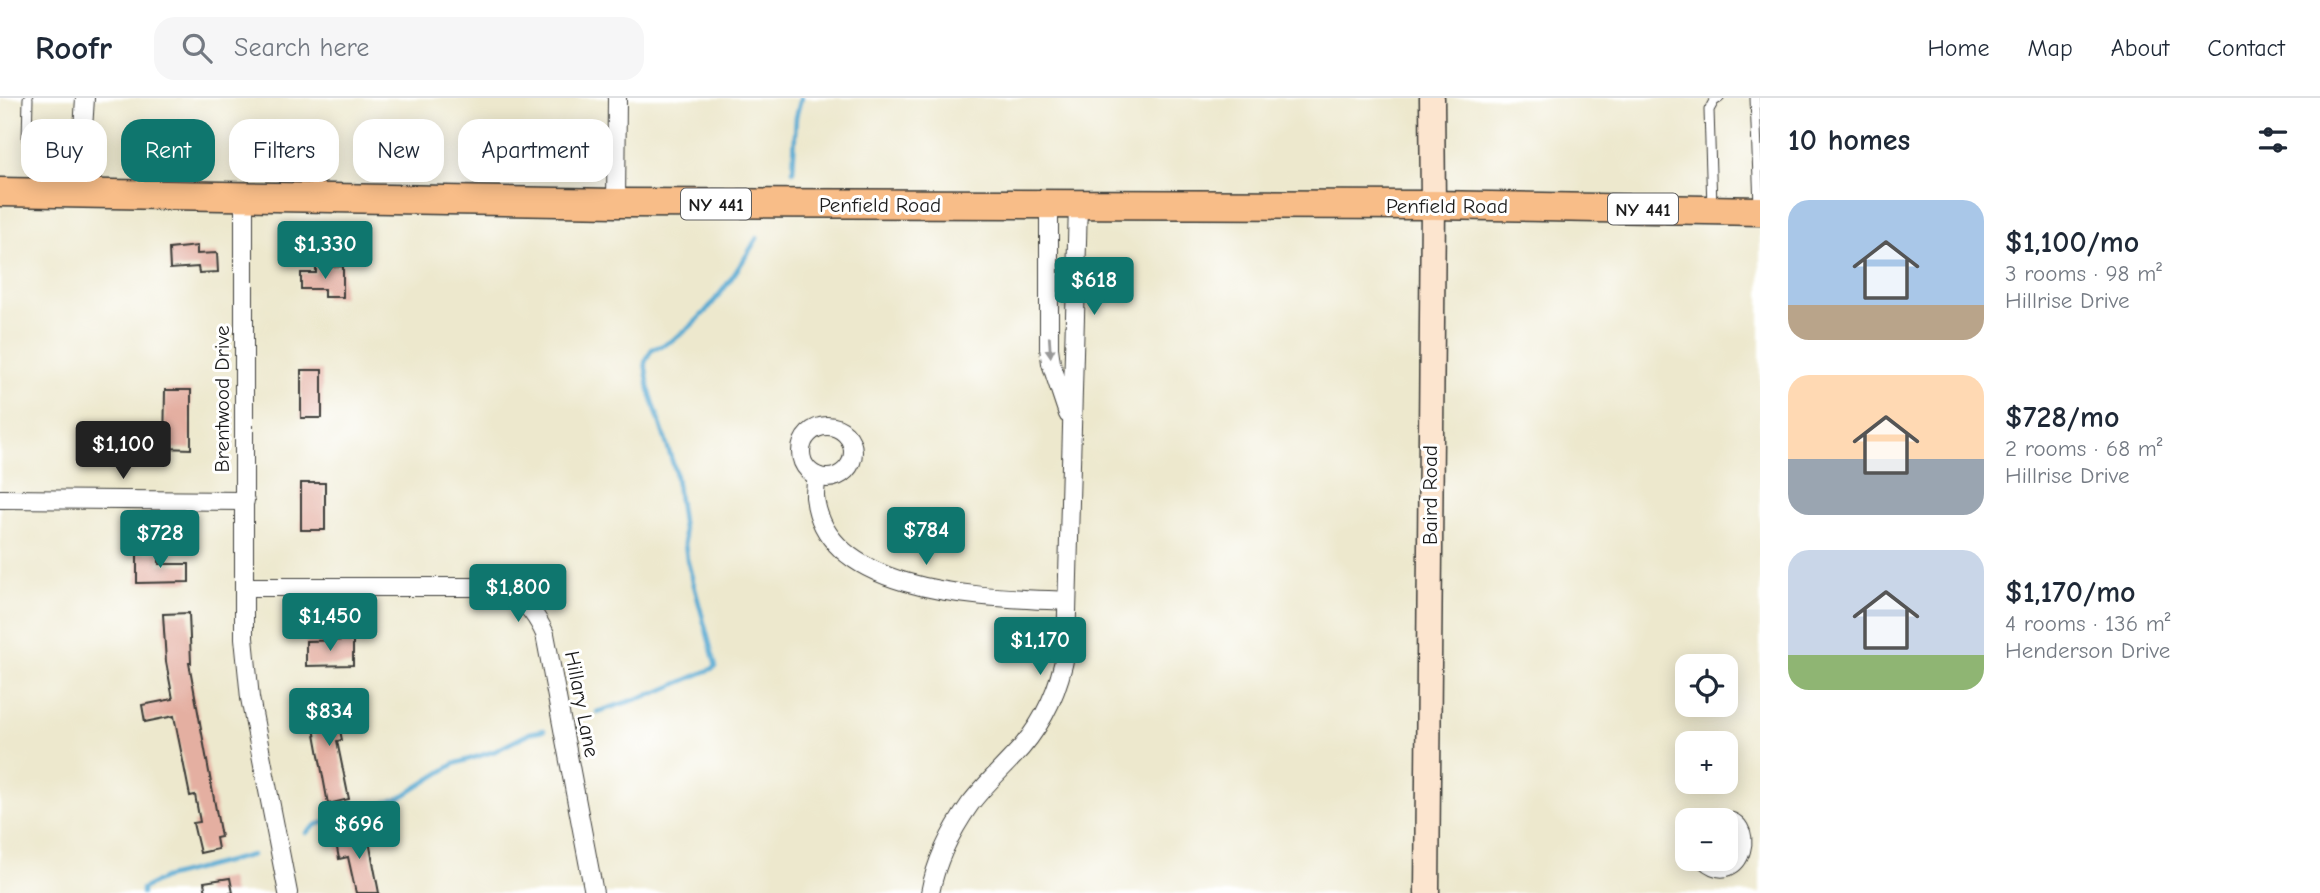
<!DOCTYPE html>
<meta charset="utf-8">
<style>
:root{--surface:#fff;--page:#f6f6f7;--text:#1f2937;--muted:#747a83;--line:#e0e1e3;--accent:#0f766e}
body{margin:0;font-family:"Comic Neue",sans-serif;background:var(--page);color:var(--text);height:100vh;display:flex;flex-direction:column;font-size:26px;white-space:nowrap}
*{box-sizing:border-box;margin:0}
p{font-size:23px;color:var(--muted)}
.icon{flex:none;width:38px;height:38px;fill:none;stroke:currentColor;stroke-width:2;stroke-linecap:round;stroke-linejoin:round}
.map{position:relative;flex:1;overflow:hidden}
.sheet{display:flex;flex-direction:column;background:var(--surface);width:560px}
.sheet>*{flex:none}
.guide{position:absolute;left:21px;top:21px;width:665px;height:63px;display:flex;gap:14px}
.buttons{position:absolute;left:1675px;top:556px;display:grid;gap:14px}
.buttons a{display:grid;place-items:center;width:63px;height:63px;border-radius:14px;background:var(--surface);box-shadow:0 4px 18px #0003;font-size:35px}
.price{position:absolute;translate:-50% -60px;padding:0 16px;border-radius:7px;background:var(--accent);color:#fff;font-size:23px;line-height:46px;filter:drop-shadow(0 2px 4px #0008)}
.price::after{content:'';position:absolute;left:50%;top:42px;width:21px;height:16px;margin-left:-10px;background:inherit;clip-path:polygon(0 0,100% 0,50% 100%)}
.price.selected{background:#222;color:#fff}
ul{padding:0;list-style:none}
li{display:flex;align-items:center;gap:21px;height:175px;padding:0 28px}
li span{display:grid;place-items:center;flex:none;width:196px;height:140px;border-radius:21px;color:#555}
li>.icon{margin-inline-start:auto}
span .icon{width:84px;height:84px;fill:#fffc;stroke-width:1}
li b{font-size:30px}
h2{display:flex;justify-content:space-between;align-items:center;height:84px;padding:0 28px;font-size:30px}
.tag{padding:0 24px;border-radius:21px;background:var(--surface);box-shadow:0 4px 18px #0003;font-size:24px;line-height:63px}
.tag.selected{background:var(--accent);color:#fff}
header{display:flex;align-items:center;gap:42px;box-sizing:border-box;height:98px;padding:0 35px;background:var(--surface);border-bottom:2px solid var(--line)}
header strong{font-size:33px}
nav{display:flex;gap:38px;margin-inline-start:auto;font-size:24px}
.search{width:490px;height:63px;background:var(--page);display:flex;align-items:center;gap:18px;box-sizing:border-box;padding:0 24px;border-radius:21px;color:var(--muted);font-size:26px}
main{display:flex;flex:1;min-height:0}
.map>svg:first-child{display:block}
.lines{fill:none;stroke-linecap:round;stroke-linejoin:round}
.stream{stroke:#55a9d1;stroke-width:4.5}
.building{fill:#e4afa1}
.lane-casing{stroke:#3b3b37;stroke-width:11}
.street-casing{stroke:#3b3b37;stroke-width:20}
.secondary-casing{stroke:#3b3b37;stroke-width:27}
.primary-casing{stroke:#3b3b37;stroke-width:31}
.lane{stroke:#fff;stroke-width:9}
.street{stroke:#fff;stroke-width:18}
.secondary{stroke:#fce5cf;stroke-width:24}
.primary{stroke:#f8bd88;stroke-width:28}
.oneway{fill:#999}
.labels{text-anchor:middle;stroke-width:6;stroke-linejoin:round;paint-order:stroke}
.shield{fill:#fff;stroke:#606060;stroke-width:2}
.shield-label{font-size:19px;font-weight:bold;fill:#1c1c1c}
.street-label{font-size:21px;fill:#1c1c1c;stroke:#fff}
</style>
<header>
<strong>Roofr</strong>
<div class="search"><svg class="icon" aria-label="search" viewBox="0 0 24 24"><circle cx="10" cy="10" r="6"/><path d="M15 15l6 6"/></svg>Search here</div>
<nav><a>Home</a><a>Map</a><a>About</a><a>Contact</a></nav>
</header>
<main>
<div class="map">
<svg width="1760" height="795" viewBox="0 0 1760 795">
<rect width="100%" height="100%" fill="#fff"/>
<filter id="ink" filterUnits="userSpaceOnUse"><feTurbulence type="fractalNoise" baseFrequency=".0143" numOctaves="2"/><feDisplacementMap in="SourceGraphic" scale="14" xChannelSelector="R" yChannelSelector="G"/><feConvolveMatrix kernelMatrix="1 2 1 2 8 2 1 2 1" color-interpolation-filters="sRGB"/></filter>
<filter id="wash" filterUnits="userSpaceOnUse"><feTurbulence type="fractalNoise" baseFrequency=".00686" numOctaves="4" result="noise"/><feDisplacementMap in="SourceGraphic" scale="28" xChannelSelector="R" yChannelSelector="G"/><feGaussianBlur stdDeviation="1.57" result="paint"/><feColorMatrix in="noise" values="0 0 0 0 0 0 0 0 0 0 0 0 0 0 0 0 0 1.4 0 .05"/><feComposite in="paint" operator="in"/></filter>
<g filter="url(#wash)">
<rect width="100%" height="100%" fill="#ede8cd"/>
<g class="lines">
<!-- stream -->
<g class="stream">
<path d="M793 73 796 19 801 0"/>
<path d="M597 614 658 594 716 569 687 461 675 372 649 291 645 264 652 251C694 241 736 176 757 140"/>
<path d="M306 735 316 727 400 700 454 666 495 653 530 635 544 632"/>
<path d="M142 795V791L164 780 252 757"/>
</g>
</g>
<g id="blocks">
<!-- building -->
<g class="building">
<path d="M197 148V156L217 155 218 174 199 175 198 169 170 171 169 151Z"/>
<path d="M343 168V199H324V191H301V175H316V169Z"/>
<rect x="301" y="272" width="21" height="48"/>
<path d="M165 292H191V351L164 350Z"/>
<rect x="301" y="385" width="24" height="47"/>
<path d="M137 455H159V466H189V484L137 485Z"/>
<path d="M189 515 191 565H189L221 739 216 740 218 751 200 755 193 725 200 724 195 697 190 698 174 618 145 624 142 607 173 601 166 564 163 516Z"/>
<path d="M353 542V567L306 568V543Z"/>
<path d="M333 598 342 642 337 643 349 701 328 706 309 603Z"/>
<path d="M367 733 379 795H356L348 759 339 761 335 739Z"/>
<path d="M230 780 233 795H206L204 784Z"/>
</g>
</g>
</g>
<g filter="url(#ink)">
<use href="#blocks" fill-opacity="0" stroke="#3b3b37" stroke-width="2"/>
<g class="lines">
<defs>
<g id="lane">
<path d="M1755 0 1759 108"/>
<path d="M27 42 28 0"/>
<path d="M1712 109 1709 12 1714 3 1719 0"/>
</g>
<g id="street">
<path d="M79 94 85 0"/>
<path d="M244 97V540L250 600 288 795"/>
<path d="M616 105 617 0"/>
<path d="M1049 107V250L1051 265 1068 316"/>
<circle cx="827" cy="354" r="26"/>
<path d="M817 378C816 384 815 392 815 399 826 500 994 499 1067 503"/>
<path d="M0 401 245 403"/>
<path d="M244 489H475C513 493 529 501 545 536L594 795"/>
<path d="M1704 761C1742 795 1760 716 1719 723"/>
<path d="M930 795C936 763 951 733 970 706 985 686 1004 669 1021 650 1045 622 1060 588 1066 552L1078 107"/>
</g>
<path id="secondary" d="M1427 795 1433 107 1432 0"/>
<path id="primary" d="M0 94 616 105 1433 107 1760 113"/>
</defs>
<!-- lane casing -->
<use href="#lane" class="lane-casing"/>
<!-- street casing -->
<use href="#street" class="street-casing"/>
<!-- secondary casing -->
<use href="#secondary" class="secondary-casing"/>
<!-- primary casing -->
<use href="#primary" class="primary-casing"/>
<!-- lane -->
<use href="#lane" class="lane"/>
<!-- street -->
<use href="#street" class="street"/>
<!-- secondary -->
<use href="#secondary" class="secondary"/>
<!-- primary -->
<use href="#primary" class="primary"/>
</g>
<!-- one-way arrows -->
<defs><path id="oneway-solid" d="M-6-.8H1V-3.2L6.5 0L1 3.2V.8H-6Z" transform="scale(1.75)"/></defs>
<use class="oneway" href="#oneway-solid" transform="translate(1050 249) rotate(86)"/>
</g>
<g class="labels">
<!-- shield labels -->
<g class="shield">
<rect x="681" y="90.5" width="70" height="31" rx="5"/>
<rect x="1608" y="95.5" width="70" height="31" rx="5"/>
</g>
<g class="shield-label">
<text x="716" y="113">NY 441</text>
<text x="1643" y="118">NY 441</text>
</g>
<!-- street labels -->
<g class="street-label">
<text x="880" y="114">Penfield Road</text>
<text x="1447" y="115">Penfield Road</text>
<text transform="translate(222 301) rotate(-90)" y="7">Brentwood Drive</text>
<text transform="translate(1430 397) rotate(-90)" y="7">Baird Road</text>
<text transform="translate(582 606) rotate(79)" y="7">Hillary Lane</text>
</g>
</g>
</svg>
<div class="buttons">
<a><svg class="icon" aria-label="locate" viewBox="0 0 24 24"><circle cx="12" cy="12" r="6"/><path d="M12 2v4M12 18v4M2 12h4M18 12h4"/></svg></a>
<a>+</a>
<a>−</a>
</div>
<b class="price" style="left:325px;top:183px">$1,330</b>
<b class="price" style="left:1094px;top:219px">$618</b>
<b class="price selected" style="left:123px;top:383px">$1,100</b>
<b class="price" style="left:926px;top:469px">$784</b>
<b class="price" style="left:160px;top:472px">$728</b>
<b class="price" style="left:518px;top:526px">$1,800</b>
<b class="price" style="left:330px;top:555px">$1,450</b>
<b class="price" style="left:1040px;top:579px">$1,170</b>
<b class="price" style="left:329px;top:650px">$834</b>
<b class="price" style="left:359px;top:763px">$696</b>
<div class="guide">
<a class="tag">Buy</a>
<a class="tag selected">Rent</a>
<a class="tag">Filters</a>
<a class="tag">New</a>
<a class="tag">Apartment</a>
</div>
</div>
<section class="sheet">
<h2>10 homes<svg class="icon" aria-label="filters" viewBox="0 0 24 24"><path d="M4 7h16M4 17h16"/><circle cx="9" cy="7" r="2"/><circle cx="15" cy="17" r="2"/></svg></h2>
<ul>
<li><span style="background:linear-gradient(#a9c7e8 75%,#b9a48a 0)"><svg class="icon" aria-label="home" viewBox="0 0 24 24"><path d="M3 11l9-7 9 7M6 9v11h12V9"/></svg></span><div><b>$1,100/mo</b><p>3 rooms · 98 m²</p><p>Hillrise Drive</p></div></li>
<li><span style="background:linear-gradient(#ffd9b3 60%,#9aa5b1 0)"><svg class="icon" aria-label="home" viewBox="0 0 24 24"><path d="M3 11l9-7 9 7M6 9v11h12V9"/></svg></span><div><b>$728/mo</b><p>2 rooms · 68 m²</p><p>Hillrise Drive</p></div></li>
<li><span style="background:linear-gradient(#c9d6e8 75%,#8fb573 0)"><svg class="icon" aria-label="home" viewBox="0 0 24 24"><path d="M3 11l9-7 9 7M6 9v11h12V9"/></svg></span><div><b>$1,170/mo</b><p>4 rooms · 136 m²</p><p>Henderson Drive</p></div></li>
</ul>
</section>
</main>
